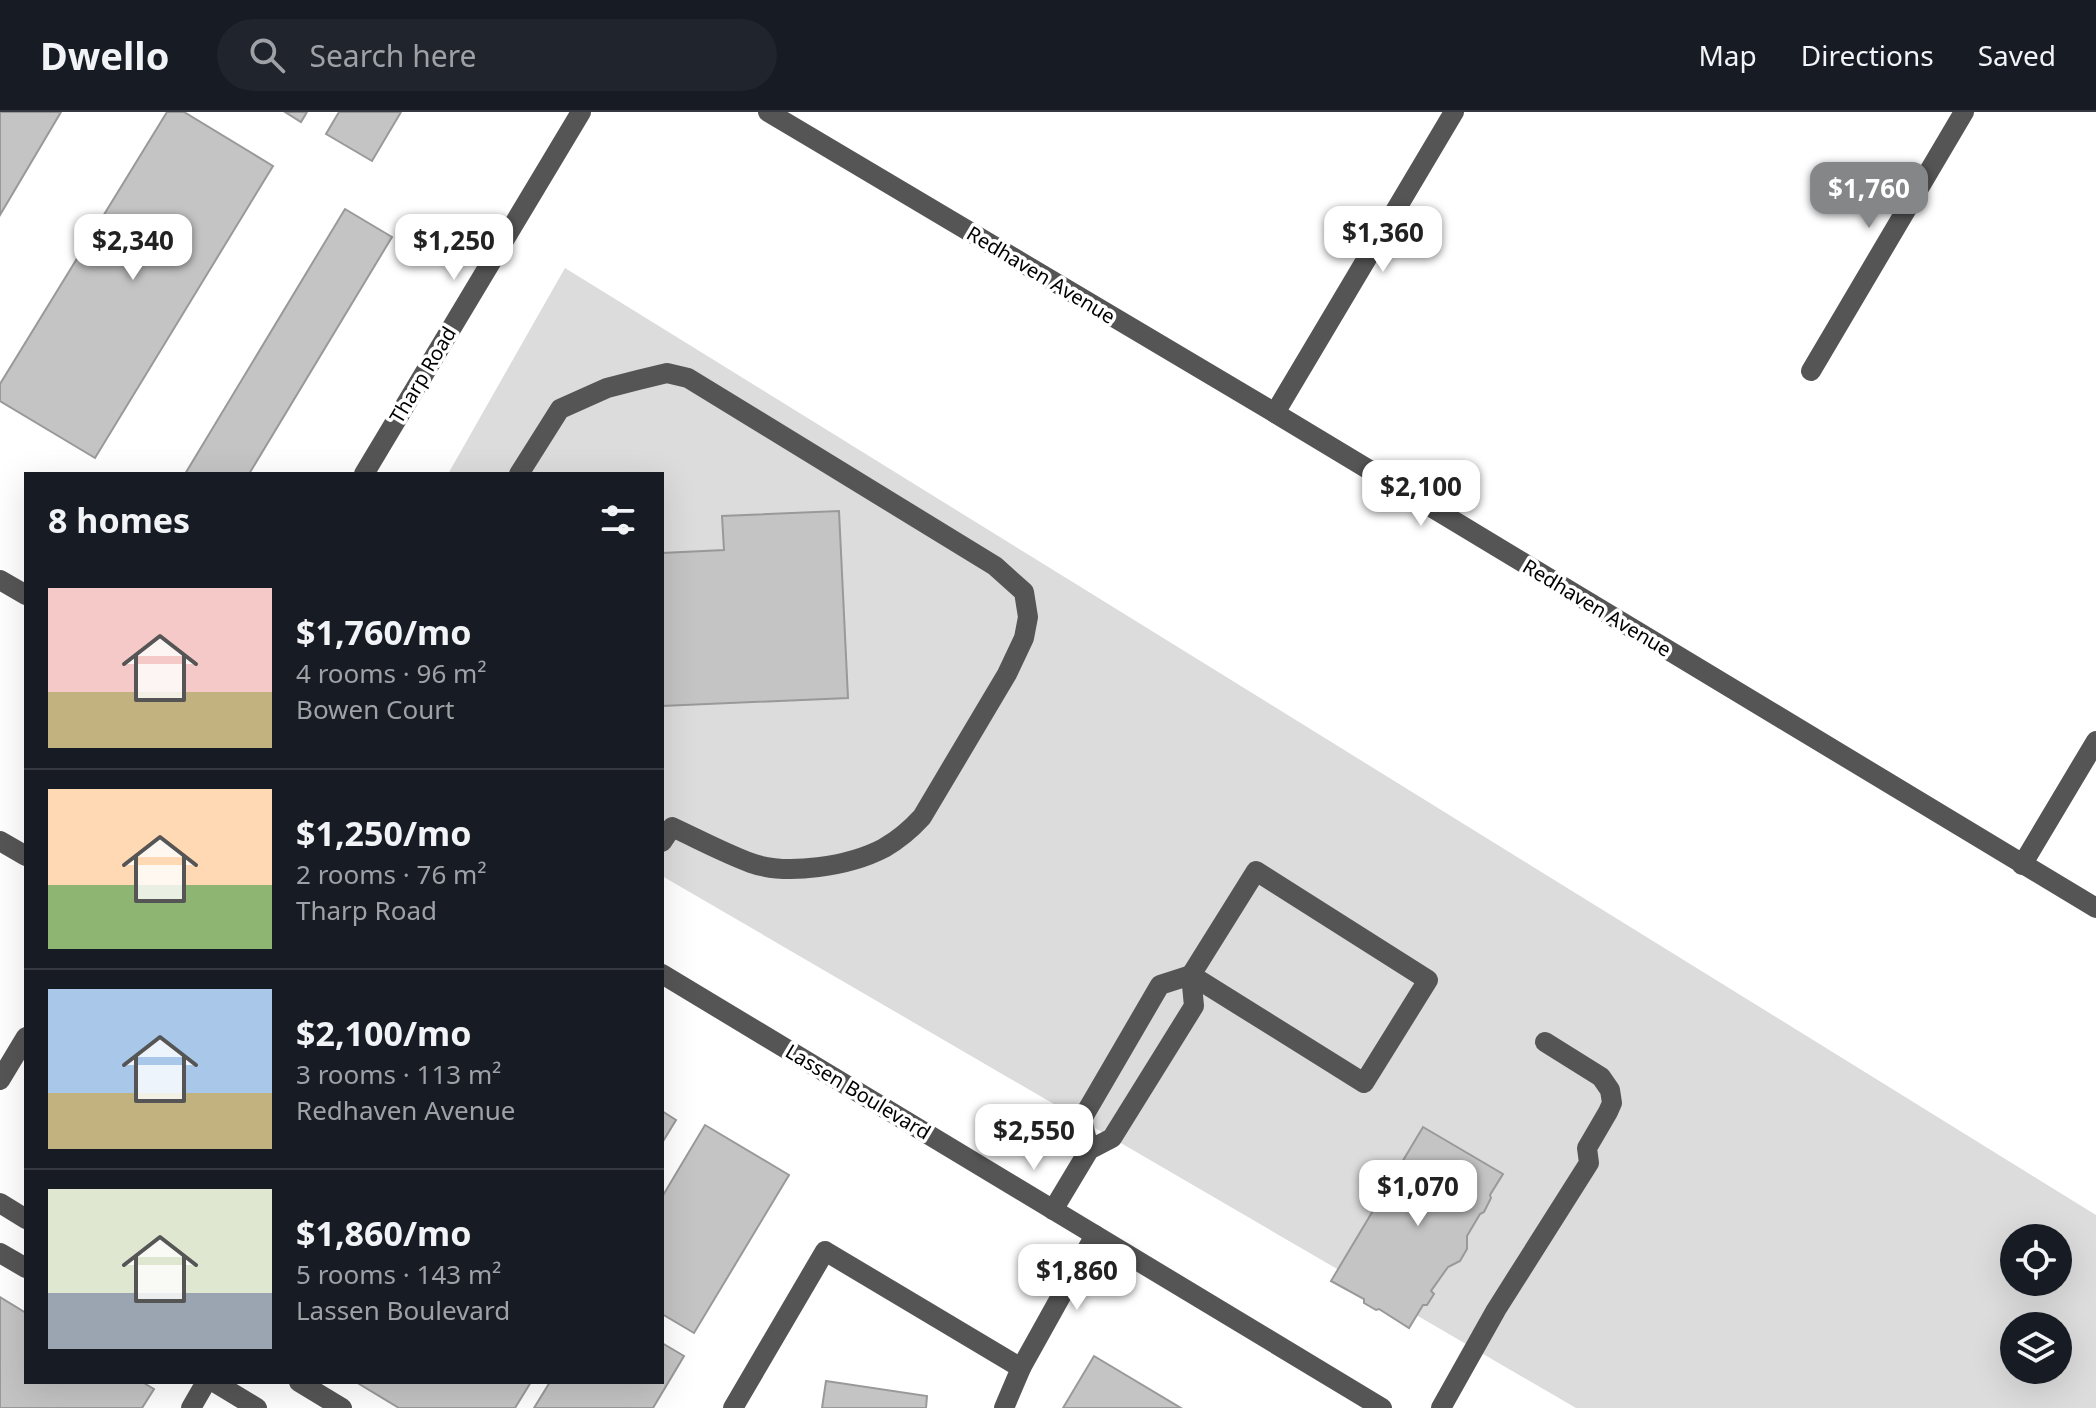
<!DOCTYPE html>
<meta charset="utf-8">
<style>
:root{--surface:#171b24;--page:#20242c;--text:#f1f3f6;--muted:#9ea1a6;--line:#363941;--accent:#858687}
body{margin:0;font-family:"Noto Sans",sans-serif;background:var(--page);color:var(--text);height:100vh;display:flex;flex-direction:column;font-size:30px;white-space:nowrap}
*{box-sizing:border-box;margin:0}
p{font-size:26px;color:var(--muted)}
.icon{flex:none;width:44px;height:44px;fill:none;stroke:currentColor;stroke-width:2;stroke-linecap:round;stroke-linejoin:round}
.map{position:relative;flex:1;overflow:hidden}
.details{position:absolute;left:24px;top:360px;width:640px;height:912px;display:flex;flex-direction:column;background:var(--surface);border-radius:0px;box-shadow:0 8px 32px #0002}
.details>*{flex:none}
.buttons{position:absolute;left:2000px;top:1112px;display:grid;gap:16px}
.buttons a{display:grid;place-items:center;width:72px;height:72px;border-radius:50%;background:var(--surface);box-shadow:0 8px 32px #0002;font-size:40px}
.price{position:absolute;translate:-50% -68px;padding:0 18px;border-radius:16px;background:#fff;color:#222;font-size:26px;line-height:52px;filter:drop-shadow(0 2px 4px #0008)}
.price::after{content:'';position:absolute;left:50%;top:48px;width:24px;height:18px;margin-left:-12px;background:inherit;clip-path:polygon(0 0,100% 0,50% 100%)}
.price.selected{background:var(--accent);color:#fff}
ul{padding:0;list-style:none}
li{display:flex;align-items:center;gap:24px;height:200px;padding:0 24px}
li+li{border-top:2px solid var(--line)}
li span{display:grid;place-items:center;flex:none;width:224px;height:160px;border-radius:0px;color:#555}
li>.icon{margin-inline-start:auto}
span .icon{width:96px;height:96px;fill:#fffc;stroke-width:1}
li b{font-size:34px}
h2{display:flex;justify-content:space-between;align-items:center;height:96px;padding:0 24px;font-size:34px}
header{display:flex;align-items:center;gap:48px;box-sizing:border-box;height:112px;padding:0 40px;background:var(--surface);border-bottom:2px solid var(--line)}
header strong{font-size:38px}
nav{display:flex;gap:44px;margin-inline-start:auto;font-size:28px}
.search{width:560px;height:72px;background:var(--page);display:flex;align-items:center;gap:20px;box-sizing:border-box;padding:0 28px;border-radius:44px;color:var(--muted);font-size:30px}
.map>svg:first-child{display:block}
.green{fill:#dcdcdc;fill-rule:evenodd}
.building{fill:#c4c4c4;stroke:#999;stroke-width:2}
.lines{fill:none;stroke-linecap:round;stroke-linejoin:round}
.minor{stroke:#555;stroke-width:20}
.labels{text-anchor:middle;stroke-width:7;stroke-linejoin:round;paint-order:stroke}
.street-label{font-size:20px;fill:#000;stroke:#fff}
</style>
<header>
<strong>Dwello</strong>
<div class="search"><svg class="icon" aria-label="search" viewBox="0 0 24 24"><circle cx="10" cy="10" r="6"/><path d="M15 15l6 6"/></svg>Search here</div>
<nav><a>Map</a><a>Directions</a><a>Saved</a></nav>
</header>
<div class="map">
<svg width="2096" height="1296" viewBox="0 0 2096 1296">
<rect width="100%" height="100%" fill="#fff"/>
<!-- green -->
<path class="green" d="M565 156 2096 1103V1296H1576L662 764V362H448ZM2014 1126H2058V1170H2014ZM2014 1214H2058V1258H2014Z"/>
<!-- building -->
<g class="building">
<path d="M0 0H61L0 103Z"/>
<path d="M167 0H184L273 54 95 346 0 289V272Z"/>
<path d="M285 0H307L301 10Z"/>
<path d="M339 0H401L372 49 326 22Z"/>
<path d="M345 97 392 125 249 362H185Z"/>
<path d="M839 399 848 586 662 594V441L724 438 722 404Z"/>
<path d="M662 999 676 1008 662 1031Z"/>
<path d="M705 1013 789 1063 694 1221 662 1202V1085Z"/>
<path d="M1423 1015 1503 1062 1490 1083 1491 1086 1484 1100 1480 1102 1467 1124V1137L1460 1149 1448 1155 1431 1179 1434 1182 1427 1193H1423L1409 1216 1379 1197 1376 1198 1364 1191V1187L1331 1169Z"/>
<path d="M0 1185 26 1201V1270H142L154 1277 142 1296H0Z"/>
<path d="M662 1231 684 1244 653 1296H534L550 1270H662Z"/>
<path d="M1094 1244 1181 1296H1063Z"/>
<path d="M826 1269 927 1284 926 1296H822Z"/>
<path d="M356 1270H531L515 1296H399Z"/>
</g>
<g class="lines">
<!-- minor -->
<g class="minor">
<path d="M768 0 1275 301 2096 796"/>
<path d="M1811 259 1964 0"/>
<path d="M1275 301 1454 0"/>
<path d="M364 362 581 0"/>
<path d="M519 362 560 297 607 276 638 268 667 261 688 266 995 454 1024 480 1028 505 1024 526 1007 562 922 705C911 717 898 728 884 736 850 754 787 764 751 751 724 741 698 727 672 715L662 730"/>
<path d="M0 468 26 483"/>
<path d="M0 729 26 744"/>
<path d="M2022 753 2096 629"/>
<path d="M1256 759 1428 868 1364 971 1191 863Z"/>
<path d="M662 862 1382 1296"/>
<path d="M0 968 26 925"/>
<path d="M0 1091 26 1107"/>
<path d="M1053 1098 1089 1038 1112 1026 1194 894 1191 863 1160 873 1082 1007 1089 1038"/>
<path d="M0 1141 26 1156"/>
<path d="M1021 1256 1095 1123"/>
<path d="M214 1270 257 1296"/>
<path d="M299 1270 342 1296"/>
<path d="M191 1296 206 1270"/>
<path d="M733 1296 825 1139 1021 1256 1004 1296"/>
<path d="M1441 1296 1496 1198 1589 1051 1587 1036 1608 1000 1612 991 1610 978 1601 965 1545 930"/>
</g>
</g>
<g class="labels">
<!-- street labels -->
<g class="street-label">
<text transform="translate(1041 163) rotate(31)" y="7">Redhaven Avenue</text>
<text transform="translate(423 263) rotate(-59)" y="7">Tharp Road</text>
<text transform="translate(1597 496) rotate(31)" y="7">Redhaven Avenue</text>
<text transform="translate(858 980) rotate(31)" y="7">Lassen Boulevard</text>
</g>
</g>
</svg>
<div class="buttons">
<a><svg class="icon" aria-label="locate" viewBox="0 0 24 24"><circle cx="12" cy="12" r="6"/><path d="M12 2v4M12 18v4M2 12h4M18 12h4"/></svg></a>
<a><svg class="icon" aria-label="layers" viewBox="0 0 24 24"><path d="M12 4l9 5-9 5-9-5zM3 14l9 5 9-5"/></svg></a>
</div>
<b class="price selected" style="left:1869px;top:118px">$1,760</b>
<b class="price" style="left:1383px;top:162px">$1,360</b>
<b class="price" style="left:133px;top:170px">$2,340</b>
<b class="price" style="left:454px;top:170px">$1,250</b>
<b class="price" style="left:1421px;top:416px">$2,100</b>
<b class="price" style="left:1034px;top:1060px">$2,550</b>
<b class="price" style="left:1418px;top:1116px">$1,070</b>
<b class="price" style="left:1077px;top:1200px">$1,860</b>
<section class="details">
<h2>8 homes<svg class="icon" aria-label="filters" viewBox="0 0 24 24"><path d="M4 7h16M4 17h16"/><circle cx="9" cy="7" r="2"/><circle cx="15" cy="17" r="2"/></svg></h2>
<ul>
<li><span style="background:linear-gradient(#f6c9c9 65%,#c2b280 0)"><svg class="icon" aria-label="home" viewBox="0 0 24 24"><path d="M3 11l9-7 9 7M6 9v11h12V9"/></svg></span><div><b>$1,760/mo</b><p>4 rooms · 96 m²</p><p>Bowen Court</p></div></li>
<li><span style="background:linear-gradient(#ffd9b3 60%,#8fb573 0)"><svg class="icon" aria-label="home" viewBox="0 0 24 24"><path d="M3 11l9-7 9 7M6 9v11h12V9"/></svg></span><div><b>$1,250/mo</b><p>2 rooms · 76 m²</p><p>Tharp Road</p></div></li>
<li><span style="background:linear-gradient(#a9c7e8 65%,#c2b280 0)"><svg class="icon" aria-label="home" viewBox="0 0 24 24"><path d="M3 11l9-7 9 7M6 9v11h12V9"/></svg></span><div><b>$2,100/mo</b><p>3 rooms · 113 m²</p><p>Redhaven Avenue</p></div></li>
<li><span style="background:linear-gradient(#dfe7d0 65%,#9aa5b1 0)"><svg class="icon" aria-label="home" viewBox="0 0 24 24"><path d="M3 11l9-7 9 7M6 9v11h12V9"/></svg></span><div><b>$1,860/mo</b><p>5 rooms · 143 m²</p><p>Lassen Boulevard</p></div></li>
</ul>
</section>
</div>
